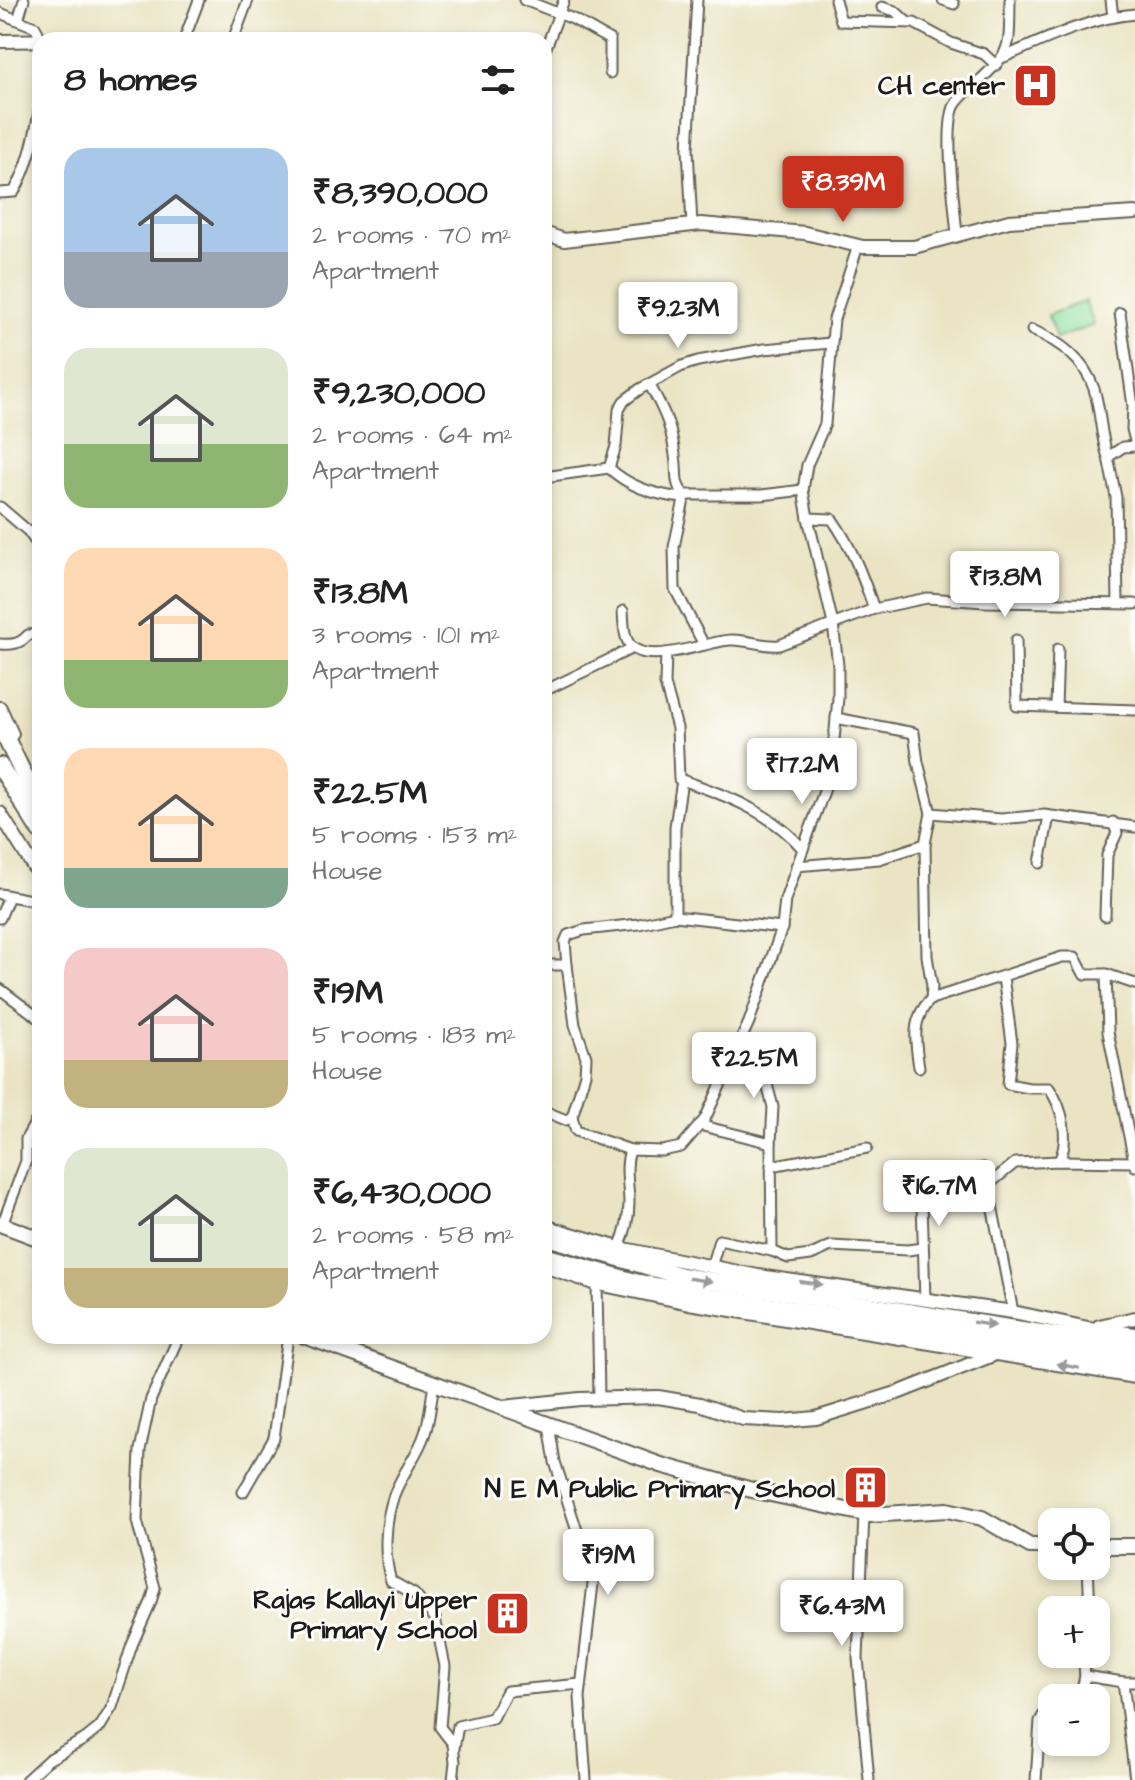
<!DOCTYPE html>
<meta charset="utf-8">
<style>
:root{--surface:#fff;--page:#f6f6f6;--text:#222;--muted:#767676;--accent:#c8321e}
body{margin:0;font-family:"Architects Daughter",sans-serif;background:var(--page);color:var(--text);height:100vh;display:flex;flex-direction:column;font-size:30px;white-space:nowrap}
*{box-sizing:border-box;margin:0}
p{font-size:26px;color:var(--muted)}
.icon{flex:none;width:44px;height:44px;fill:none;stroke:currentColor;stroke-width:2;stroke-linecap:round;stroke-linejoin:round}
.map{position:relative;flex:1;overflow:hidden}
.panel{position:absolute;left:32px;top:32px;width:520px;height:1312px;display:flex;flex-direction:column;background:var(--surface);border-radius:24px;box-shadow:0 4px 12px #0003}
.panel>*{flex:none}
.controls{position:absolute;left:1038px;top:1508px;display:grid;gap:16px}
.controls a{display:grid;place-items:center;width:72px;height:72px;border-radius:16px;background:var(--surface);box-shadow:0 4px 12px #0003;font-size:40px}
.price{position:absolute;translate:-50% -68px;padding:0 18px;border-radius:8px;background:#fff;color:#222;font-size:26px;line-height:52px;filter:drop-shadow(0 2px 4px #0008)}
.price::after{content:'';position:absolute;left:50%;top:48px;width:24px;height:18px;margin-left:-12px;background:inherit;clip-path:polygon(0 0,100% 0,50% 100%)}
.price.active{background:var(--accent);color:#fff}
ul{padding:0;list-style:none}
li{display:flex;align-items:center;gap:24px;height:200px;padding:0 32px}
li span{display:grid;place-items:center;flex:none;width:224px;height:160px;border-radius:24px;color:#555}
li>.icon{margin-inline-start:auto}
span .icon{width:96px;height:96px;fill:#fffc;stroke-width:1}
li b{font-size:34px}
h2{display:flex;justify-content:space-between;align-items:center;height:96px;padding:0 32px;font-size:34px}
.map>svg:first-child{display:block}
.green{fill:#8de0a0;stroke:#547e5e;stroke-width:2}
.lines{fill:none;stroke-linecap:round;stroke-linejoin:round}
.street-casing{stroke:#646257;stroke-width:13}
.secondary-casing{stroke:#646257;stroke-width:16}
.primary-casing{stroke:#646257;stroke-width:18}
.highway-casing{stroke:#646257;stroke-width:20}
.street{stroke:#fff;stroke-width:9}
.secondary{stroke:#fff;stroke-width:12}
.primary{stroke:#fff;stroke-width:14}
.highway{stroke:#fff;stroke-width:16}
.oneway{fill:#999}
.labels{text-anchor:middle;stroke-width:6;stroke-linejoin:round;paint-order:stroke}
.poi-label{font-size:26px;font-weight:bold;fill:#1c1c1c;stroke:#fdfcf7;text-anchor:end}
</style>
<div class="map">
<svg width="1135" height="1780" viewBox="0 0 1135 1780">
<rect width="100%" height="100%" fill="#fdfcf7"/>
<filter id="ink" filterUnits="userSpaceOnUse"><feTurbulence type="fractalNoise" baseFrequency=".0125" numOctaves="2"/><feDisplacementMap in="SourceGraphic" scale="16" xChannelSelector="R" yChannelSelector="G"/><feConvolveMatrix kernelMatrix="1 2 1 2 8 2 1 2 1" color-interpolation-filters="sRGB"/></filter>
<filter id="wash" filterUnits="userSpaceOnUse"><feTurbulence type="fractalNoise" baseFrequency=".006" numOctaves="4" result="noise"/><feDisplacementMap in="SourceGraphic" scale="32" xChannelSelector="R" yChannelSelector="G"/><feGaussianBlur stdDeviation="1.8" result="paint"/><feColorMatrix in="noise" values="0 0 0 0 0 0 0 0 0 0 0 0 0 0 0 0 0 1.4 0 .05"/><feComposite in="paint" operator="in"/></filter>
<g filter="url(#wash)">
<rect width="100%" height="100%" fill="#eae4c4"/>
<!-- green -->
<path class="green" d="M1085 301 1094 325 1056 339 1048 315Z"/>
</g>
<g filter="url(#ink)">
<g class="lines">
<defs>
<g id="street">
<path d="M524 0 573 19 610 40V73"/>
<path d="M835 0 841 21 914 23 951 43 984 54 996 65"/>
<path d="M943 0 954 4"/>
<path d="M1111 0 1113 17"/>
<path d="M882 7 895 11 907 22"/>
<path d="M0 13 35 27 42 40"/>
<path d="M18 20 24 0"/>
<path d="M184 40 199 0"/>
<path d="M233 40 248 0"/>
<path d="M544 53 564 0"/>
<path d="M1004 57C1046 39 1089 18 1135 14"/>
<path d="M0 193 14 192C29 166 35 136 40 106"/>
<path d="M692 225 688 149 697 0"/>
<path d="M957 236C955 206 944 133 954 107 958 98 968 91 975 85 1013 49 1009 52 1010 0"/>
<path d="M1120 313 1133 406 1132 429 1135 441"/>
<path d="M1032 330C1060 342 1084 359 1094 389 1101 411 1100 435 1108 457"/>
<path d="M649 384C666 413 673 431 676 464 677 477 675 486 685 495H762L803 490"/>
<path d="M609 468 616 446 619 410 624 401 640 389 682 366 698 361 764 349 831 343"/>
<path d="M544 477 609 468C629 487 655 495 683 498"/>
<path d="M685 495 674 547 675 589 704 645"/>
<path d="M0 507 28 531 40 548"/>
<path d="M1118 602 1116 497 1108 457 1123 447 1135 446"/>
<path d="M874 609 927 598 985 602 1135 604"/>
<path d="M623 611C624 621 623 633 628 642 643 669 707 641 730 640 747 639 763 647 779 645L874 609C863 577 852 547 832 519L808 518 803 490 807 465 825 424 834 319 858 246"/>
<path d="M1016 640 1017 706 1135 710"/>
<path d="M0 644C12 645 20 644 28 635L40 634"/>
<path d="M544 691 633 648"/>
<path d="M1056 707 1058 649"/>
<path d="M836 718 914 733 918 762 931 813"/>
<path d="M803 849 831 772 838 698V665L833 624 808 518"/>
<path d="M1040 863 1049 816"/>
<path d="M796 866 879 859 925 844 931 813 1001 819 1044 815 1135 827"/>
<path d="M0 894 36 901 40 886"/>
<path d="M675 916V827L682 780"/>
<path d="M1105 916 1107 855 1117 833 1113 822"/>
<path d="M0 918 9 896"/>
<path d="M544 965H567L575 1025 586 1057 585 1074 572 1117 566 1120 544 1111"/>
<path d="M567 965 565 942 568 935 584 930 639 924 675 916 782 928"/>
<path d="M1106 974 1135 984"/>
<path d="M1003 977 1012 1043 1008 1084 1029 1088H1049C1063 1108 1070 1139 1059 1161"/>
<path d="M0 989 40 1019"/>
<path d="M931 999 1062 957H1075L1084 974H1106L1108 1032 1135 1166"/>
<path d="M732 1061 763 1069 773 1107 771 1143"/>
<path d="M919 1067C915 1042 911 1018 931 999L932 986 927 956 925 844"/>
<path d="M572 1117 576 1131 630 1150"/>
<path d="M699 1125 771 1143 772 1251"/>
<path d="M771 1166 867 1148"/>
<path d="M2 1225 26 1161V1139L40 1114"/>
<path d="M619 1248C625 1234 629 1219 629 1203 629 1185 624 1168 630 1150L662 1151 681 1147 705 1119 749 1022 782 928 785 900 803 849C772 812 723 794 679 779L677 728 665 684 666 653"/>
<path d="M711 1267 719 1240 772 1251 788 1258 811 1255 831 1246 908 1250 922 1248"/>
<path d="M597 1283 599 1399"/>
<path d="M925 1300 922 1202 906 1183 984 1168 988 1185"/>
<path d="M1013 1312 988 1185 1015 1163 1059 1161 1135 1162"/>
<path d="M434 1384C431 1400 430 1418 425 1433 418 1455 402 1473 394 1495 385 1521 383 1555 391 1581L414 1594 435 1618 445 1666 440 1727 453 1744 455 1762 453 1780"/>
<path d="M549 1425 555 1462 582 1546 594 1575 580 1697 586 1780"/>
<path d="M243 1492 274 1438 288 1336"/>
<path d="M864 1514 858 1658 869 1780"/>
<path d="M1088 1566 1090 1610"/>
<path d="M1083 1654 1085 1676"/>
<path d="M1135 1682H1123L1135 1779"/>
<path d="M1080 1698 1085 1676 1123 1682"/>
<path d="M454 1748 458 1726 492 1718 507 1691 581 1684"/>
<path d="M26 1780 48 1760 85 1739 100 1727 112 1707 132 1645 151 1602 155 1588 137 1521 140 1450 151 1399 179 1336"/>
<path d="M1036 1780 1040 1721 1046 1710H1052"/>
</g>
<g id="secondary">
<path d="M0 41 65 40"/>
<path d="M544 233 564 240 701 224 805 233 863 247H914L1009 221 1135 213"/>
<path d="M0 708 12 734"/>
<path d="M0 813 40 877"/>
<path d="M544 1226 619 1248 758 1276 1013 1312 1088 1328 1135 1334"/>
<path d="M544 1266 594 1283 689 1303 1135 1377"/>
<path d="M1099 1326 1135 1318"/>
<path d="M503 1407 580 1399 658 1397 700 1404 743 1419 783 1421 816 1418 900 1392 993 1355"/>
</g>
<g id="primary">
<path d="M0 1224 40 1239"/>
<path d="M304 1336 661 1465 752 1490 870 1515 947 1510 982 1518 1030 1546H1052"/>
<path d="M1096 1546H1135"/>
</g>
<g id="highway">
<path d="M0 726 40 808"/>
<path d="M0 766 40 831"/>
<path d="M544 1236 681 1276 1135 1348"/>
<path d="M544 1256 635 1282 713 1297 1135 1363"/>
</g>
</defs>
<!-- street casing -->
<use href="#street" class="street-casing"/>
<!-- secondary casing -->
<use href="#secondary" class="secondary-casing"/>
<!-- primary casing -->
<use href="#primary" class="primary-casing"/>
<!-- highway casing -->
<use href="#highway" class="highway-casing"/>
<!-- street -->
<use href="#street" class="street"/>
<!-- secondary -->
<use href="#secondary" class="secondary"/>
<!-- primary -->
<use href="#primary" class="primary"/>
<!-- highway -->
<use href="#highway" class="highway"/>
</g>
<!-- one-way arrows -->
<defs><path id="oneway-solid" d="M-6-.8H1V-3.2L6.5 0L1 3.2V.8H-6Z" transform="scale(2)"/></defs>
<g class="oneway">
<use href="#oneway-solid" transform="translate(700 1280) rotate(9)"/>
<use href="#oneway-solid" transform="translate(811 1283) rotate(8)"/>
<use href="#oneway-solid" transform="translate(984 1324) rotate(9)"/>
<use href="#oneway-solid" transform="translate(1068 1366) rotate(-169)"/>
</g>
</g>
<!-- icons -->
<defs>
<symbol id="hospital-square" viewBox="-11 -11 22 22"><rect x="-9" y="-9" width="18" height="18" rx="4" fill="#c8321e" stroke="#fdfcf7"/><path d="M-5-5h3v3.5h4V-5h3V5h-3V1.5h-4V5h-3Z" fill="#fff"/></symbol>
<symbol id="building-square" viewBox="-11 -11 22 22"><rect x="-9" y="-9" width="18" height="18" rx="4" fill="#c8321e" stroke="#fdfcf7"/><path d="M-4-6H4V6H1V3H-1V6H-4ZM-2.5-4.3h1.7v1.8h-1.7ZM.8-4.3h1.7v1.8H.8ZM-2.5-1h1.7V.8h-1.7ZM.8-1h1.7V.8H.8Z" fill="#fff"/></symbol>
</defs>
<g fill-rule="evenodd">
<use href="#hospital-square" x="1010" y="60" width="51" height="51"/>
<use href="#building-square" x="840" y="1462" width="51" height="51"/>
<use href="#building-square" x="482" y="1588" width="51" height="51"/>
</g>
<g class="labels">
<!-- poi labels -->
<g class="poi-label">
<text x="1005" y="94">CH center</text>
<text x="835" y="1497">N E M Public Primary School</text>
<text x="477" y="1608">Rajas Kallayi Upper<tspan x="477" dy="30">Primary School</tspan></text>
</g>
</g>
</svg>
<div class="controls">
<a><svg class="icon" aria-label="locate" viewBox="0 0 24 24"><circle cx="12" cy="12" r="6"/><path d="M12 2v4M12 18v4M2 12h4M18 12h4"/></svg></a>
<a>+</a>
<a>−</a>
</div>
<b class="price active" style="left:843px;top:224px">₹8.39M</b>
<b class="price" style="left:678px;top:350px">₹9.23M</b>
<b class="price" style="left:1005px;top:619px">₹13.8M</b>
<b class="price" style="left:802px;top:806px">₹17.2M</b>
<b class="price" style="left:754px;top:1100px">₹22.5M</b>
<b class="price" style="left:939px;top:1228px">₹16.7M</b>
<b class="price" style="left:608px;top:1597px">₹19M</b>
<b class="price" style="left:842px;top:1648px">₹6.43M</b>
<section class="panel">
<h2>8 homes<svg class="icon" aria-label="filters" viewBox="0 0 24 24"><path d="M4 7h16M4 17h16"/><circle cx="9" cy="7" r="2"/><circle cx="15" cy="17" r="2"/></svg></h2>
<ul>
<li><span style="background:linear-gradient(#a9c7e8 65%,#9aa5b1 0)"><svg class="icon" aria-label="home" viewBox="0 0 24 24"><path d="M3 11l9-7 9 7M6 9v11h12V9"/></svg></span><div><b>₹8,390,000</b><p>2 rooms · 70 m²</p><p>Apartment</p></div></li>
<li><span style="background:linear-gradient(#dfe7d0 60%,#8fb573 0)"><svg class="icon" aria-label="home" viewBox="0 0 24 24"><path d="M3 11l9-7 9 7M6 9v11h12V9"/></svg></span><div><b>₹9,230,000</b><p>2 rooms · 64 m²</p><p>Apartment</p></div></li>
<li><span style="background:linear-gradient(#ffd9b3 70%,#8fb573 0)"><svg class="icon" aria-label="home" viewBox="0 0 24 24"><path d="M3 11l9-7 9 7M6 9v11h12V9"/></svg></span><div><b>₹13.8M</b><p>3 rooms · 101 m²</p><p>Apartment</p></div></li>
<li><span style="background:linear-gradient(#ffd9b3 75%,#7fa58c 0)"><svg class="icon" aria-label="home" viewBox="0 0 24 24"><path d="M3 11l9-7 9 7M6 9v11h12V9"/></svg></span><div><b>₹22.5M</b><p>5 rooms · 153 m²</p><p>House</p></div></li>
<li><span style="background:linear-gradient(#f6c9c9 70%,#c2b280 0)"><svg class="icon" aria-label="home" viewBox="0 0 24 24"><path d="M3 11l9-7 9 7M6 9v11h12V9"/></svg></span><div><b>₹19M</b><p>5 rooms · 183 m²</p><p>House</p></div></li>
<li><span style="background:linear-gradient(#dfe7d0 75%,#c2b280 0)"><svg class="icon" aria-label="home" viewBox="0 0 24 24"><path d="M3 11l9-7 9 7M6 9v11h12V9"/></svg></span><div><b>₹6,430,000</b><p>2 rooms · 58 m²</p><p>Apartment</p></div></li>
</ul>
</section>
</div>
